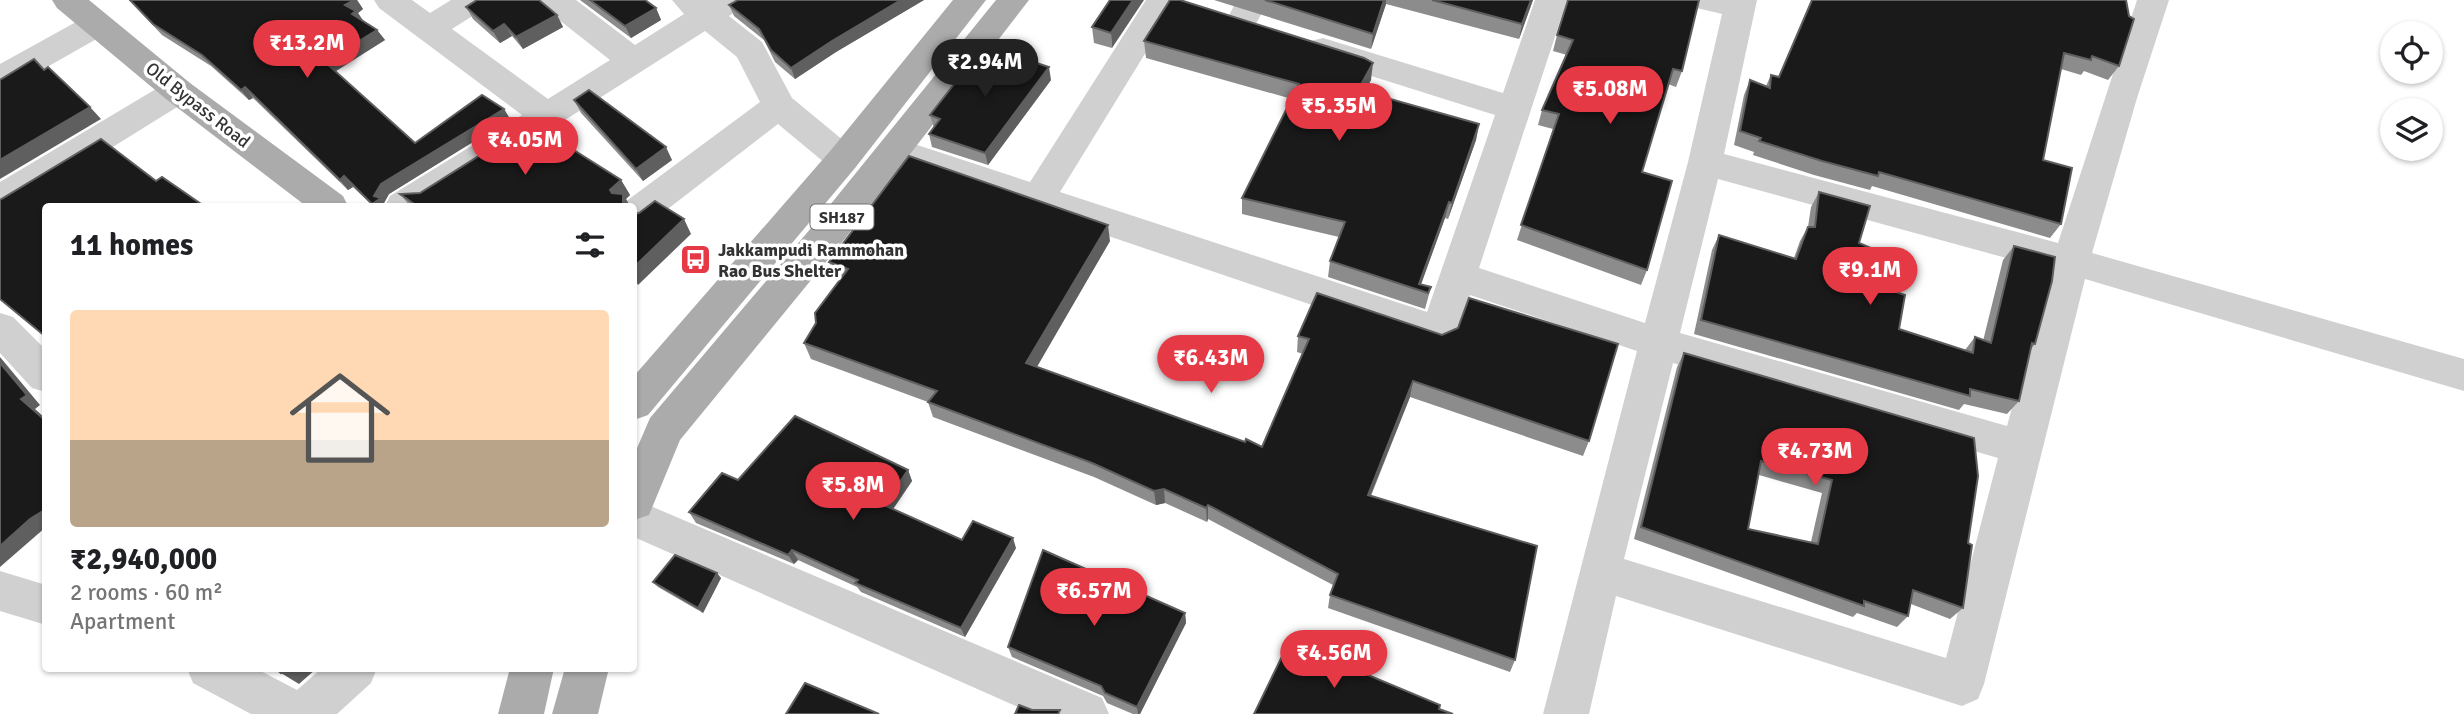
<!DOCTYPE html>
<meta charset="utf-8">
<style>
:root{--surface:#fff;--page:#f2f2f2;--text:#202124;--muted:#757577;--accent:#e63946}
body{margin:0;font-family:Signika,sans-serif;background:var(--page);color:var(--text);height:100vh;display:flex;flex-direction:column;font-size:26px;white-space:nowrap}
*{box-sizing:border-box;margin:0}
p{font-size:23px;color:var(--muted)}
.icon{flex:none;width:38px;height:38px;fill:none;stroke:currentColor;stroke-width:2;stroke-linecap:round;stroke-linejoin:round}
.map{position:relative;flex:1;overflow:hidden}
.side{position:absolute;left:42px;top:203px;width:595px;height:469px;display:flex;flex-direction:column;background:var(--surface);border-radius:7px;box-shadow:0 2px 5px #0004}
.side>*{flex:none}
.tools{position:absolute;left:2380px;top:21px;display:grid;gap:14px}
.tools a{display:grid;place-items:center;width:63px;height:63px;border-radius:50%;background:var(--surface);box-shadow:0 2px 5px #0004;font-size:35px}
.price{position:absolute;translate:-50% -60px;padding:0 16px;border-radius:24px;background:var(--accent);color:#fff;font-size:23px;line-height:46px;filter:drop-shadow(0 2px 4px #0008)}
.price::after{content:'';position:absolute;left:50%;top:42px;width:21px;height:16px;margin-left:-10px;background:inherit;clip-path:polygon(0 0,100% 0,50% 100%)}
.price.active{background:#222;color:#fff}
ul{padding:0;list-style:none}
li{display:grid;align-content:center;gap:14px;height:371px;padding:0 28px}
li span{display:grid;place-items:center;height:217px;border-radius:7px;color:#555}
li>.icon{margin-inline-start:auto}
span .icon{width:126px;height:126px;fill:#fffc;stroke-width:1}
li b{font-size:30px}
h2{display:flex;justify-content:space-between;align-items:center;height:84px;padding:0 28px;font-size:30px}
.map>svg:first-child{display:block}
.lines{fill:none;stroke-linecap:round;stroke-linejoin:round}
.minor{fill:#d0d0d0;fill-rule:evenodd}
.major{fill:#ababab;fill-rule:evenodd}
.wall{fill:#8c8c8c;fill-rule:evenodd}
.shaded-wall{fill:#5f5f5f}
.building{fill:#1a1a1a;stroke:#5f5f5f;stroke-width:2;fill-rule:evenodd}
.labels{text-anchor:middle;stroke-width:7;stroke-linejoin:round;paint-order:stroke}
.shield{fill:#fff;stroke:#707070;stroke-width:2}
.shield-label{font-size:16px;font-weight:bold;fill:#333}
.street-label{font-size:18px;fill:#333;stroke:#fff}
.poi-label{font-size:18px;font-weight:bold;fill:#333;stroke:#fff;text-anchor:start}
</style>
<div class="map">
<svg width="2464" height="714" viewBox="0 0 2464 714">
<rect width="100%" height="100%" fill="#fff"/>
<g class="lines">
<!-- minor -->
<g class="minor">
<path d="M374 0H412L430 13 451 0H490L485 8 452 29 548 99 610 60 544 8 539 0H576L635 45 684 14 672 0H746L741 8 729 16 762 42 792 98 855 150 860 159 855 168 843 172 831 168 778 124 647 225 634 229V206L621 205 760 102 737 57 705 31 430 206H385L390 196 522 115 379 8Z"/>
<path d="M1146 0H1178L1060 192 1427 312 1495 115 1311 57 1307 49 1311 41 1323 38 1503 93 1535 0H1567L1479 268 1645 323 1688 162 1722 14 1697 8 1692 0H1757L1724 154 2058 243 2137 0H2169L2137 98 2092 253 2464 359V391L2085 279 1984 684 1978 699 1962 706 1616 596 1589 714H1543L1637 351 1470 295 1452 343 1439 348 884 160 879 151 884 142 896 138 1030 182ZM1718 179 2050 270 2007 426 1680 333ZM1673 363 1998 458 1946 658 1624 559Z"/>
<path d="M1237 0H1269L1252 31 1241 34 1230 31 1225 23Z"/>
<path d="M96 14 107 17 112 25 107 33 12 87 0 91V64L85 17Z"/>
<path d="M178 79 190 83 195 91 190 99 13 209 0 213V182L166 83Z"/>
<path d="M0 313 13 317 46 350V392L32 388 0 353Z"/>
<path d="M634 499 1102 698 1109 714H1034L634 537Z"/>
<path d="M0 571 46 585V625L0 611Z"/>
<path d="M187 668H255L297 690 322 668H377L371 683 337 714H251L193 683Z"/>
</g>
<!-- major -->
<g class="major">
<path d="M52 0H89L190 83 343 196 348 206H306L166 99 57 8Z"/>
<path d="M953 0H986L855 168 648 415 634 420V376L831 150Z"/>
<path d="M996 0H1029L843 241 680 440 649 515 634 520V455L650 418 817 221Z"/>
<path d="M510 668H554L544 714H498Z"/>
<path d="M565 668H609L598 714H552Z"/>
</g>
</g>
<!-- wall -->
<g class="wall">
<path d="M129 0H357L363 9 358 13 363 21 377 30 385 40 335 71 415 143 504 109 510 119 389 194 384 203 387 206H373L353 187 348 190 253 98 249 100 211 66 162 35Z"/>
<path d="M580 0H645L656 8 661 20 631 38Z"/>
<path d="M738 0H924L836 52 795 79 775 62 764 40 734 16 729 5Z"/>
<path d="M1110 0 1112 48 1094 43 1092 27Z"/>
<path d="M1214 0H1533L1519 39 1386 4 1371 49Z"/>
<path d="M2126 0 2119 66 2108 80 2084 71 2081 75 2061 69 2043 160 2061 224 2050 238 1872 186 1870 190 1814 175 1753 155 1754 152 1734 145 1744 95 1750 80 1766 86 1771 75 1778 77Z"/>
<path d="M466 7 557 15 563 27 523 49 512 36 500 43 473 19Z"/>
<path d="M1557 35 1682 71 1676 87 1668 84 1642 172 1647 270 1641 285 1517 240 1553 129 1538 125 1542 110 1567 55 1553 51Z"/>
<path d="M1144 41 1371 80 1365 91 1479 124 1476 140 1448 219 1445 218 1421 284 1431 287 1425 309 1328 277 1330 261 1339 237 1242 214V198L1292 99 1146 58Z"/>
<path d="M1051 80 988 165 932 147 929 134 934 128 930 115Z"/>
<path d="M574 100 672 160 643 181 581 113Z"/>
<path d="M621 180 630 195 626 199 630 206H410L400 194Z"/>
<path d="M1819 192 1859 243 1863 281 1899 329 1965 350 1975 337 1983 341 2003 260 2014 246 2035 344 2031 349 2019 401 2007 414 1964 404 1959 410 1694 334 1712 250 1719 235 1794 258 1800 241 1808 227 1811 207Z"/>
<path d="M1110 241 1036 367 1245 442 1262 447 1303 354 1297 352 1298 336 1317 293 1589 441 1583 456 1410 397 1371 496 1515 660 1510 672 1328 608 1330 595 1333 585 1208 519 1207 522 1165 503 1156 505 1094 477 933 417 928 402 811 359 804 343 816 323 840 280 836 279 829 262Z"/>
<path d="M1684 353 1968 543 1963 608 1950 619 1911 604 1908 616 1897 627 1857 613 1853 617 1634 539 1677 367ZM1759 475 1822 493 1811 542 1748 529Z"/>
<path d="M908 470 912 481 893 509 962 540 1016 548 965 637 861 592 857 587 798 560 794 564 696 523 689 512 738 480Z"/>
<path d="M721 578 703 613 658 587 653 582Z"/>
<path d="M1185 613 1186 623 1140 714H1133L1107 703 1103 696 1012 657 1008 647Z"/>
</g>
<!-- shaded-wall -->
<g class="shaded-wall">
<path d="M354 0H357L363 9 358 13 364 22 359 25 345 5Z"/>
<path d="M901 0H924L836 52 795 79 791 68 832 41Z"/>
<path d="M1133 0H1144L1112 48 1111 33Z"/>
<path d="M1384 0H1386V4L1371 49 1373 34Z"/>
<path d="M1531 0H1533L1519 39 1522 24Z"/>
<path d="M656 8 661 20 631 38 625 26Z"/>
<path d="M557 15 563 27 523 49 516 37Z"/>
<path d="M504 24 512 36 500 43 493 31Z"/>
<path d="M377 30 385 40 333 73 325 62Z"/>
<path d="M1373 63 1371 80 1356 106 1358 90Z"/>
<path d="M1049 67 1051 80 988 165 985 153Z"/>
<path d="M245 87 253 98 249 100 241 90Z"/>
<path d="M90 107 101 119 0 179V160Z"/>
<path d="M504 109 510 119 389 194 384 203 387 206H374L372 204 374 196 381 184Z"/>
<path d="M1479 124 1476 140 1448 219 1452 203Z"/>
<path d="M666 147 672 160 643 181 636 169Z"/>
<path d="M344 176 353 187 348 190 340 180Z"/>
<path d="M621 180 630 195 626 199 630 206H623L610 190Z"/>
<path d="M1449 202 1445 218 1419 290V284Z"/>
<path d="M684 219 691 234 638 285 634 278V267Z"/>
<path d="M1108 225 1110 241 1030 379 1026 363Z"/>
<path d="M0 357 40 405 35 409 46 419V421L21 399 0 363Z"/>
<path d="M1413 381 1410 397 1365 509 1368 495Z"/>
<path d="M908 470 912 481 889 515 884 505Z"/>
<path d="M1164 489 1165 503 1156 505 1154 491Z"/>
<path d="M1208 505V519L1207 522 1206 508Z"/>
<path d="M46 509V527L0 567V546L30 519Z"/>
<path d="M1013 538 1016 548 965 637 961 628Z"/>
<path d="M792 550 798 560 794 564 788 555Z"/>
<path d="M717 573 721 578 703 613 698 608Z"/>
<path d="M1185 613 1186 623 1140 714H1138L1137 707Z"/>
<path d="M285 668H317L299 684 281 673Z"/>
</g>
<!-- building -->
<g class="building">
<path d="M130 0H354L345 5 356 11 352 14 377 30 325 62 415 143 482 95 504 109 381 184 374 196 381 198 372 204 344 176 340 180 245 87 241 90 202 55 153 24Z"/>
<path d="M477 0H539L557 15 516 37 504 24 493 31 466 7Z"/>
<path d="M590 0H645L656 8 625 26Z"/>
<path d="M738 0H901L832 41 791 68 771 50 759 29 729 5Z"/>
<path d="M1110 0H1133L1111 33 1092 27Z"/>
<path d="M1170 0H1180L1364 58 1373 63 1358 90 1479 124 1452 203 1449 202 1419 284 1431 287 1428 293 1330 261 1345 222 1242 198 1299 84 1144 41Z"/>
<path d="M1265 0H1384L1373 34Z"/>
<path d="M1432 0H1531L1522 24Z"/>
<path d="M1568 0H1699L1682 71 1673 69 1642 172 1672 181 1647 270 1521 225 1559 114 1542 110 1573 40 1557 35Z"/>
<path d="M1812 0H2126L2129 16 2134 19 2119 66 2092 56 2091 60 2064 53 2043 160 2072 168 2061 224 1879 172 1878 176 1822 161 1759 141 1761 138 1740 131 1750 80 1770 88 1771 75 1779 77Z"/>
<path d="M984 46 1049 67 985 153 929 134 940 119 930 115Z"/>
<path d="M34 59 44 70 48 67 90 107 0 160V80Z"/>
<path d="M589 90 666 147 636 169 574 100Z"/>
<path d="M531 123 621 180 610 190 612 193 623 194V206H417L400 194 420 193Z"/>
<path d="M101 139 156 181 162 177 204 206H46V337L0 299V200Z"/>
<path d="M909 156 1108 225 1026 363 1245 442 1246 439 1262 447 1309 339 1298 336 1317 293 1442 335 1458 328 1469 298 1618 344 1589 441 1413 381 1368 495 1537 546 1515 660 1330 595 1338 574 1208 505 1206 508 1164 489 1154 491 1092 463 928 402 937 391 804 343 816 323 815 313 848 269 829 262Z"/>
<path d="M1819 192 1870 206 1859 243 1871 248 1863 281 1905 295 1899 329 1973 353 1975 337 1991 343 2014 246 2055 257 2052 281 2035 344 2032 343 2019 401 1970 389V396L1701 320 1719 235 1796 259 1808 227H1815Z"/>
<path d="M655 201 684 219 634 267V214L639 213Z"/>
<path d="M1684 353 1974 438 1978 476 1968 543 1972 545 1963 608 1913 590 1908 616 1864 601V606L1641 527ZM1761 461 1832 480 1818 544 1748 529Z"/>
<path d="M0 363 27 395 21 399 46 421V509L30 519 0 546Z"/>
<path d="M795 416 908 470 884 505 962 540 973 521 1013 538 961 628 855 583 858 580 792 550 788 555 689 512 722 473 738 480Z"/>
<path d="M1043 550 1185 613 1137 707 1105 693 1101 686 1008 647Z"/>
<path d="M675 555 717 573 698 608 653 582Z"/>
<path d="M1289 642 1440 705 1439 709 1453 714H1254Z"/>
<path d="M275 668H285L281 673Z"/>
<path d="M805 683 879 714H786Z"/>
<path d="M1019 705 1032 710H1060L1058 714H1015Z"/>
</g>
<!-- icons -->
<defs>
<symbol id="bus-square" viewBox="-11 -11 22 22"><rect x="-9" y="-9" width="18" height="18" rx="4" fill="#e63946" stroke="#fff"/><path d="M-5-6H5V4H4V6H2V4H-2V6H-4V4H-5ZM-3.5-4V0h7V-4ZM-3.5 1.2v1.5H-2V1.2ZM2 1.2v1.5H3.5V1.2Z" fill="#fff"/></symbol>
</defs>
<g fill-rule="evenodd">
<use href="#bus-square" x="678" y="242" width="35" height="35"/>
</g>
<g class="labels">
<!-- shield labels -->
<rect class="shield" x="810.5" y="204.5" width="63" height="25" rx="5"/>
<g class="shield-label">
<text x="842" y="223">SH187</text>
</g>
<!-- street labels -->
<g class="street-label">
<text transform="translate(198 105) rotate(38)" y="6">Old Bypass Road</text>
</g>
<!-- poi labels -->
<g class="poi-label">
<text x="718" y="256">Jakkampudi Rammohan<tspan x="718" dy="21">Rao Bus Shelter</tspan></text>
</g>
</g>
</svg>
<div class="tools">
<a><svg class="icon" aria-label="locate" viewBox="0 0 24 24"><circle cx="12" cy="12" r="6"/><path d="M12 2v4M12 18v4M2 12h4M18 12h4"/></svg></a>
<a><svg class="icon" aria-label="layers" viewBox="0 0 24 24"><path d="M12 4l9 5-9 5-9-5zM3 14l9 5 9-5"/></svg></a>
</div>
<b class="price" style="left:307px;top:80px">₹13.2M</b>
<b class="price active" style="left:985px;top:99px">₹2.94M</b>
<b class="price" style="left:1610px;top:126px">₹5.08M</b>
<b class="price" style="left:1339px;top:143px">₹5.35M</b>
<b class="price" style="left:525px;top:177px">₹4.05M</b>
<b class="price" style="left:1870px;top:307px">₹9.1M</b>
<b class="price" style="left:1211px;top:395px">₹6.43M</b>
<b class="price" style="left:1815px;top:488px">₹4.73M</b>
<b class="price" style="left:853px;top:522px">₹5.8M</b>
<b class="price" style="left:1094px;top:628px">₹6.57M</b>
<b class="price" style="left:1334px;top:690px">₹4.56M</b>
<section class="side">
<h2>11 homes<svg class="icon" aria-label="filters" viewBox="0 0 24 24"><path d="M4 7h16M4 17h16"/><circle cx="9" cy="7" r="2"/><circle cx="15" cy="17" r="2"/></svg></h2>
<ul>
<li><span style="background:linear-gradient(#ffd9b3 60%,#b9a48a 0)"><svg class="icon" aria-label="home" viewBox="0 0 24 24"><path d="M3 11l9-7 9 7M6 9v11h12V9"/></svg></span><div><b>₹2,940,000</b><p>2 rooms · 60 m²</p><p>Apartment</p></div></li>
</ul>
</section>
</div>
